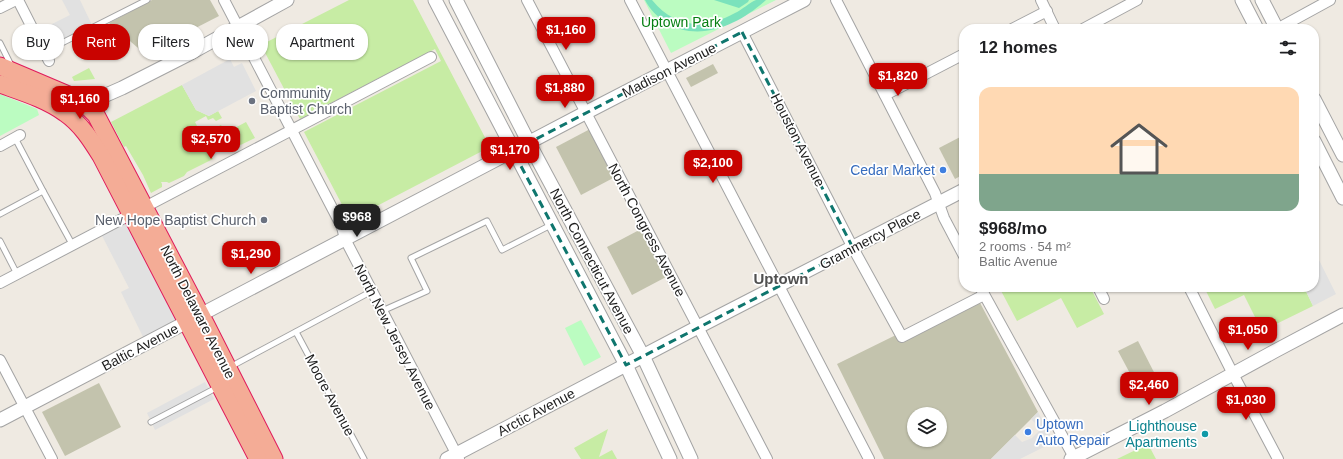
<!DOCTYPE html>
<meta charset="utf-8">
<style>
:root{--surface:#fff;--page:#f2f2f2;--text:#202124;--muted:#757577;--accent:#c90300}
body{margin:0;font-family:Helvetica,sans-serif;background:var(--page);color:var(--text);height:100vh;display:flex;flex-direction:column;font-size:15px;white-space:nowrap}
*{box-sizing:border-box;margin:0}
p{font-size:13px;color:var(--muted)}
.icon{flex:none;width:22px;height:22px;fill:none;stroke:currentColor;stroke-width:2;stroke-linecap:round;stroke-linejoin:round}
.map{position:relative;flex:1;overflow:hidden}
.side{position:absolute;left:959px;top:24px;width:360px;height:268px;display:flex;flex-direction:column;background:var(--surface);border-radius:16px;box-shadow:0 1px 3px #0004}
.side>*{flex:none}
.guide{position:absolute;left:12px;top:24px;width:380px;height:36px;display:flex;gap:8px}
.tools{position:absolute;left:907px;top:407px;display:grid;gap:8px}
.tools a{display:grid;place-items:center;width:40px;height:40px;border-radius:50%;background:var(--surface);box-shadow:0 1px 3px #0004;font-size:20px}
.price{position:absolute;translate:-50% -34px;padding:0 9px;border-radius:8px;background:var(--accent);color:#fff;font-size:13px;line-height:26px;filter:drop-shadow(0 1px 2px #0008)}
.price::after{content:'';position:absolute;left:50%;top:24px;width:12px;height:9px;margin-left:-6px;background:inherit;clip-path:polygon(0 0,100% 0,50% 100%)}
.price.current{background:#222;color:#fff}
ul{padding:0;list-style:none}
li{display:grid;align-content:center;gap:8px;height:212px;padding:0 20px}
li span{display:grid;place-items:center;height:124px;border-radius:12px;color:#555}
li>.icon{margin-inline-start:auto}
span .icon{width:72px;height:72px;fill:#fffc;stroke-width:1}
li b{font-size:17px}
h2{display:flex;justify-content:space-between;align-items:center;height:48px;padding:0 20px;font-size:17px}
.chip{padding:0 14px;border-radius:16px;background:var(--surface);box-shadow:0 1px 3px #0004;font-size:14px;line-height:36px}
.chip.current{background:var(--accent);color:#fff}
.map>svg:first-child{display:block}
.construction{fill:#c3c3ad;fill-rule:evenodd}
.grass{fill:#c7eca4}
.park{fill:#bbfcc1}
.pitch{fill:#7be2bc}
.parking{fill:#e1e1e1}
.lines{fill:none;stroke-linecap:round;stroke-linejoin:round}
.service-casing{stroke:#a4a4a4;stroke-width:7}
.minor-casing{stroke:#a4a4a4;stroke-width:12}
.tertiary-casing{stroke:#a4a4a4;stroke-width:15}
.trunk-casing{stroke:#e01b5c;stroke-width:19}
.service{stroke:#fff;stroke-width:5}
.minor{stroke:#fff;stroke-width:10}
.tertiary{stroke:#fff;stroke-width:13}
.trunk{stroke:#f4ac96;stroke-width:17}
.marked{fill:none;stroke:#0f766e;stroke-width:3;stroke-dasharray:8 5;stroke-linejoin:round}
.worship-dot{fill:#6b7280;stroke:#fff;stroke-width:1.5}
.shop-dot{fill:#3f7fe0;stroke:#fff;stroke-width:1.5}
.culture-dot{fill:#0f9aa8;stroke:#fff;stroke-width:1.5}
.labels{text-anchor:middle;stroke-width:3.5;stroke-linejoin:round;paint-order:stroke}
.park-label{font-size:14px;fill:#067f12;stroke:#fff}
.street-label{font-size:14px;fill:#1d1d1d;stroke:#fff}
.worship-label{font-size:14px;fill:#5b616d;stroke:#fff;text-anchor:start}
.shop-label{font-size:14px;fill:#366cbe;stroke:#fff;text-anchor:end}
.culture-label{font-size:14px;fill:#0d838f;stroke:#fff;text-anchor:end}
.neighbourhood-label{font-size:15px;font-weight:bold;fill:#505050;stroke:#fff}
</style>
<div class="map">
<svg width="1343" height="459" viewBox="0 0 1343 459">
<rect width="100%" height="100%" fill="#efeae2"/>
<!-- construction -->
<g class="construction">
<path d="M152 0H210L219 16 145 54 109 23Z"/>
<path d="M713 64 718 73 691 87 686 78Z"/>
<path d="M592 128 617 176 581 195 556 147Z"/>
<path d="M964 135V174L955 179 939 148Z"/>
<path d="M643 228 668 276 632 295 607 247Z"/>
<path d="M979 301 1038 412 991 459H884L837 364 900 333ZM914 414H940V440H914Z"/>
<path d="M1138 341 1160 384 1141 394 1118 351Z"/>
<path d="M99 383 121 427 65 456 42 412Z"/>
</g>
<!-- grass -->
<g class="grass">
<path d="M349 0H413L490 147 350 220 304 132 441 61 435 49 300 119 261 45Z"/>
<path d="M89 68 95 79 74 81 72 77Z"/>
<path d="M182 85 196 110 209 116 218 111 222 118 216 121 213 118 208 120 206 116 195 122 204 140 215 135 213 129 221 125 229 138 207 148 213 159 187 172 184 176 169 183 167 182H161L162 184V187L151 193 143 175 126 146 124 147 111 122Z"/>
<path d="M246 122 255 138 226 152 222 144 233 139 229 131Z"/>
<path d="M999 287H1090L1104 314 1077 328 1061 298 1017 321Z"/>
<path d="M1204 287H1304L1313 306 1262 331 1244 295 1215 309Z"/>
<path d="M608 429 599 457 612 450 617 459H581L574 448Z"/>
<path d="M1148 444 1156 459H1117Z"/>
</g>
<!-- park -->
<g class="park">
<path d="M644 0H776L671 53Z"/>
<path d="M0 94 37 109 39 115 0 136Z"/>
<path d="M581 320 601 357 584 366 565 328Z"/>
</g>
<!-- pitch -->
<g class="pitch">
<path d="M645 0H652C675 28 704 30 735 13 742 10 750 2 756 0 759 0 763 0 766 0 740 24 699 44 665 22 657 16 650 10 645 0Z"/>
<path d="M714 0H749L748 2 739 8Z"/>
</g>
<!-- parking -->
<g class="parking">
<path d="M62 0H80L92 25 56 43 46 27 70 15Z"/>
<path d="M230 59 234 67 242 63 256 91 209 116 196 110 182 85Z"/>
<path d="M131 214 187 322 146 343 121 292 129 288 99 230Z"/>
<path d="M1314 250 1336 294 1313 306 1304 287H1314Z"/>
<path d="M205 382 214 399 155 430 147 413Z"/>
<path d="M1038 412 1054 442 1020 459H991L1015 435 1022 442 1032 438 1041 429 1031 419Z"/>
</g>
<g class="lines">
<defs>
<g id="service">
<path d="M0 43 11 65"/>
<path d="M44 52 147 0"/>
<path d="M15 138 43 191 72 244"/>
<path d="M0 214 43 191"/>
<path d="M0 241 17 274"/>
<path d="M382 311 427 291 411 258 487 221 502 250 551 225"/>
<path d="M296 332 364 459"/>
<path d="M230 367 372 291"/>
<path d="M151 422 218 387"/>
</g>
<g id="minor">
<path d="M18 0 49 61"/>
<path d="M224 0 342 227 345 239 459 459"/>
<path d="M527 0 767 459"/>
<path d="M630 0 869 459"/>
<path d="M836 0 935 193 944 218 964 256"/>
<path d="M1041 0 1055 29"/>
<path d="M0 8 16 0"/>
<path d="M1012 29 1047 11"/>
<path d="M1083 29 1137 0"/>
<path d="M1277 29 1330 0"/>
<path d="M742 32 853 248 902 337 984 295"/>
<path d="M885 95 964 54"/>
<path d="M0 146 20 135"/>
<path d="M0 283 431 57"/>
<path d="M980 287 1075 459"/>
<path d="M1098 287 1104 299"/>
<path d="M1189 287 1233 374 1278 459"/>
<path d="M0 360 52 459"/>
</g>
<g id="tertiary">
<path d="M435 0 626 365 670 459"/>
<path d="M456 0 529 143 643 356 691 459"/>
<path d="M1242 0 1257 29"/>
<path d="M1262 0 1277 29"/>
<path d="M1314 99 1343 155"/>
<path d="M65 113 122 88 187 55 287 0"/>
<path d="M1314 141 1343 198"/>
<path d="M0 420 585 113 804 0"/>
<path d="M447 459 698 327 964 190"/>
<path d="M1071 459 1165 411 1275 351 1343 315"/>
</g>
<g id="trunk">
<path d="M0 66 73 97 85 104 96 115 206 325 274 459"/>
<path d="M0 84C22 92 46 99 65 113 81 124 91 140 101 156L258 459"/>
</g>
</defs>
<!-- service casing -->
<use href="#service" class="service-casing"/>
<!-- minor casing -->
<use href="#minor" class="minor-casing"/>
<!-- tertiary casing -->
<use href="#tertiary" class="tertiary-casing"/>
<!-- trunk casing -->
<use href="#trunk" class="trunk-casing"/>
<!-- service -->
<use href="#service" class="service"/>
<!-- minor -->
<use href="#minor" class="minor"/>
<!-- tertiary -->
<use href="#tertiary" class="tertiary"/>
<!-- trunk -->
<use href="#trunk" class="trunk"/>
</g>
<!-- marked area -->
<path class="marked" d="M742 32 853 248 626 365 513 151Z"/>
<!-- markers -->
<g class="worship-dot">
<circle cx="252" cy="101" r="4"/>
<circle cx="264" cy="220" r="4"/>
</g>
<g class="shop-dot">
<circle cx="943" cy="170" r="4"/>
<circle cx="1028" cy="432" r="4"/>
</g>
<circle class="culture-dot" cx="1205" cy="434" r="4"/>
<g class="labels">
<!-- park labels -->
<g class="park-label">
<text x="681" y="27">Uptown Park</text>
</g>
<!-- street labels -->
<g class="street-label">
<text transform="translate(669 70) rotate(-27)" y="5">Madison Avenue</text>
<text transform="translate(798 140) rotate(63)" y="5">Houston Avenue</text>
<text transform="translate(647 230) rotate(62)" y="5">North Congress Avenue</text>
<text transform="translate(870 239) rotate(-28)" y="5">Grammercy Place</text>
<text transform="translate(592 261) rotate(62)" y="5">North Connecticut Avenue</text>
<text transform="translate(198 312) rotate(63)" y="5">North Delaware Avenue</text>
<text transform="translate(395 337) rotate(63)" y="5">North New Jersey Avenue</text>
<text transform="translate(140 347) rotate(-28)" y="5">Baltic Avenue</text>
<text transform="translate(330 395) rotate(62)" y="5">Moore Avenue</text>
<text transform="translate(536 412) rotate(-28)" y="5">Arctic Avenue</text>
</g>
<!-- worship labels -->
<g class="worship-label">
<text x="260" y="98">Community<tspan x="260" dy="16">Baptist Church</tspan></text>
<text x="256" y="225" text-anchor="end">New Hope Baptist Church</text>
</g>
<!-- shop labels -->
<g class="shop-label">
<text x="935" y="175">Cedar Market</text>
<text x="1036" y="429" text-anchor="start">Uptown<tspan x="1036" dy="16">Auto Repair</tspan></text>
</g>
<!-- culture labels -->
<g class="culture-label">
<text x="1197" y="431">Lighthouse<tspan x="1197" dy="16">Apartments</tspan></text>
</g>
<!-- neighbourhood labels -->
<g class="neighbourhood-label">
<text x="781" y="284">Uptown</text>
</g>
</g>
</svg>
<div class="tools">
<a><svg class="icon" aria-label="layers" viewBox="0 0 24 24"><path d="M12 4l9 5-9 5-9-5zM3 14l9 5 9-5"/></svg></a>
</div>
<b class="price" style="left:566px;top:51px">$1,160</b>
<b class="price" style="left:898px;top:97px">$1,820</b>
<b class="price" style="left:565px;top:109px">$1,880</b>
<b class="price" style="left:80px;top:120px">$1,160</b>
<b class="price" style="left:211px;top:160px">$2,570</b>
<b class="price" style="left:510px;top:171px">$1,170</b>
<b class="price" style="left:713px;top:184px">$2,100</b>
<b class="price current" style="left:357px;top:238px">$968</b>
<b class="price" style="left:251px;top:275px">$1,290</b>
<b class="price" style="left:1248px;top:351px">$1,050</b>
<b class="price" style="left:1149px;top:406px">$2,460</b>
<b class="price" style="left:1246px;top:421px">$1,030</b>
<div class="guide">
<a class="chip">Buy</a>
<a class="chip current">Rent</a>
<a class="chip">Filters</a>
<a class="chip">New</a>
<a class="chip">Apartment</a>
</div>
<section class="side">
<h2>12 homes<svg class="icon" aria-label="filters" viewBox="0 0 24 24"><path d="M4 7h16M4 17h16"/><circle cx="9" cy="7" r="2"/><circle cx="15" cy="17" r="2"/></svg></h2>
<ul>
<li><span style="background:linear-gradient(#ffd9b3 70%,#7fa58c 0)"><svg class="icon" aria-label="home" viewBox="0 0 24 24"><path d="M3 11l9-7 9 7M6 9v11h12V9"/></svg></span><div><b>$968/mo</b><p>2 rooms · 54 m²</p><p>Baltic Avenue</p></div></li>
</ul>
</section>
</div>
